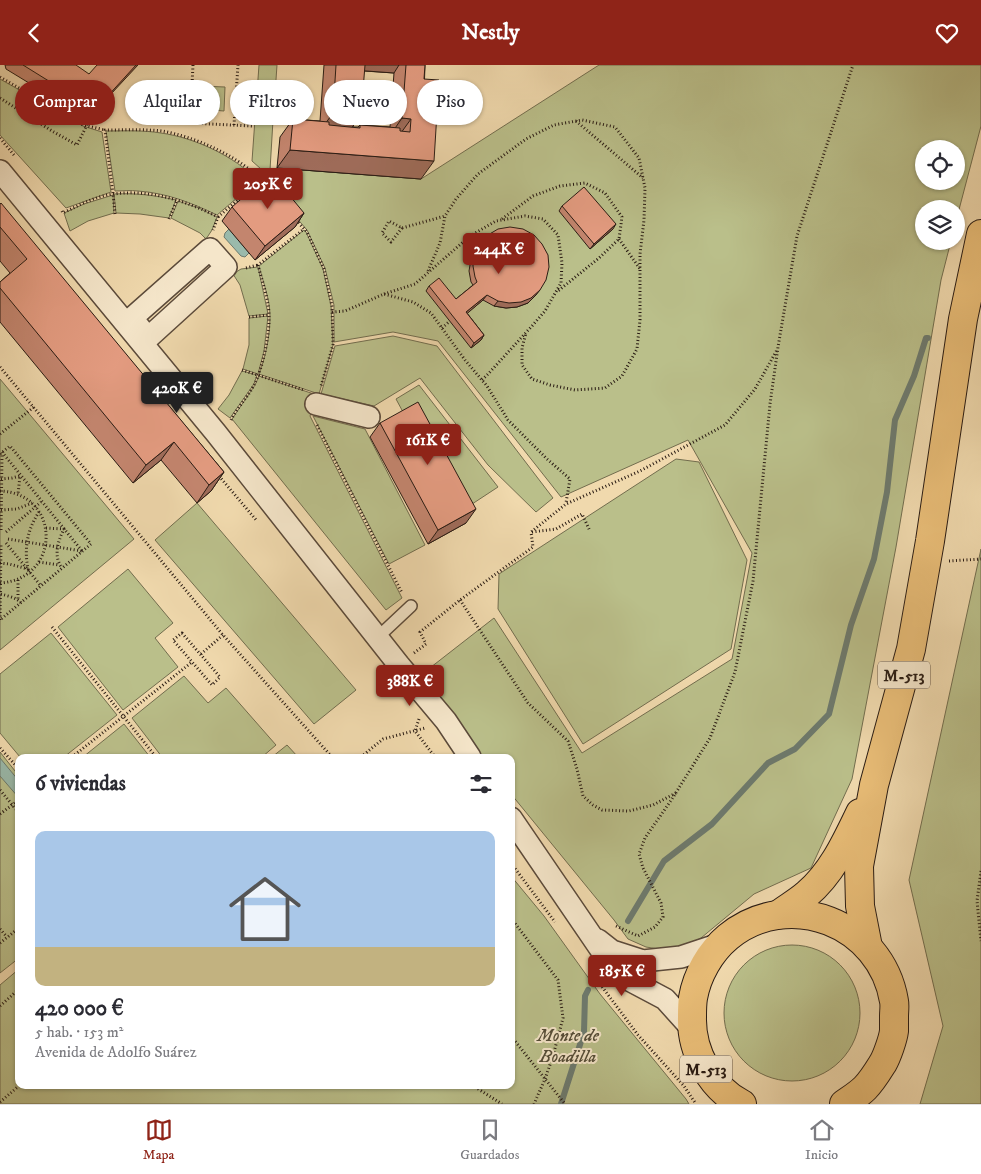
<!DOCTYPE html>
<html lang="es">
<meta charset="utf-8">
<style>
:root{--surface:#fff;--page:#f2f2f3;--text:#2b2b33;--muted:#7c7c81;--line:#e1e1e2;--accent:#8f2418}
body{margin:0;font-family:"IM FELL DW Pica",serif;background:var(--page);color:var(--text);height:100vh;display:flex;flex-direction:column;font-size:19px;white-space:nowrap}
*{box-sizing:border-box;margin:0}
p{font-size:16px;color:var(--muted)}
.icon{flex:none;width:28px;height:28px;fill:none;stroke:currentColor;stroke-width:2;stroke-linecap:round;stroke-linejoin:round}
.map{position:relative;flex:1;overflow:hidden}
.sheet{position:absolute;left:15px;top:689px;width:500px;height:335px;display:flex;flex-direction:column;background:var(--surface);border-radius:10px;box-shadow:0 1px 4px #0004}
.sheet>*{flex:none}
.hud{position:absolute;left:15px;top:15px;width:500px;height:45px;display:flex;gap:10px}
.controls{position:absolute;left:915px;top:75px;display:grid;gap:10px}
.controls a{display:grid;place-items:center;width:50px;height:50px;border-radius:50%;background:var(--surface);box-shadow:0 1px 4px #0004;font-size:25px}
.price{position:absolute;translate:-50% -42px;padding:0 11px;border-radius:5px;background:var(--accent);color:#fff;font-size:16px;line-height:32px;filter:drop-shadow(0 1px 2px #0008)}
.price::after{content:'';position:absolute;left:50%;top:30px;width:15px;height:11px;margin-left:-8px;background:inherit;clip-path:polygon(0 0,100% 0,50% 100%)}
.price.selected{background:#222;color:#fff}
ul{padding:0;list-style:none}
li{display:grid;align-content:center;gap:10px;height:265px;padding:0 20px}
li span{display:grid;place-items:center;height:155px;border-radius:10px;color:#555}
li>.icon{margin-inline-start:auto}
span .icon{width:90px;height:90px;fill:#fffc;stroke-width:1}
li b{font-size:21px}
h2{display:flex;justify-content:space-between;align-items:center;height:60px;padding:0 20px;font-size:21px}
.tag{padding:0 18px;border-radius:22px;background:var(--surface);box-shadow:0 1px 4px #0004;font-size:18px;line-height:45px}
.tag.selected{background:var(--accent);color:#fff}
header{display:flex;justify-content:space-between;align-items:center;height:65px;padding:0 20px;background:var(--accent);color:#fff;font-size:22px;font-weight:800}
.tab-bar{display:flex;justify-content:space-around;align-items:center;height:70px;border-top:1px solid var(--line);background:var(--surface);font-size:14px;color:var(--muted)}
.tab-bar a{display:grid;justify-items:center;gap:2px}
.tab-bar .selected{color:var(--accent)}
.map>svg:first-child{display:block}
.green{fill:#babf8a;stroke:#726d4e;fill-rule:evenodd}
.water{fill:#9abaab;stroke:#6d7a6e}
.lines{fill:none;stroke-linecap:round;stroke-linejoin:round}
.stream{stroke:#6d7a6e;stroke-width:6}
.lane-casing{stroke:#5b4a3a;stroke-width:14}
.street-casing{stroke:#5b4a3a;stroke-width:24}
.primary-casing{stroke:#291b13;stroke-width:30}
.path{stroke:#291b13;stroke-width:3;stroke-dasharray:1 2.5;stroke-linecap:butt}
.lane{stroke:#f5e6ca;stroke-width:11}
.street{stroke:#f5e6ca;stroke-width:21}
.primary{stroke:#e8bc76;stroke-width:28}
.wall{fill:#c3856e;stroke:#291b13;fill-rule:evenodd}
.shaded-wall{fill:#9f6c5a;stroke:#291b13}
.building{fill:#e39b80;stroke:#291b13}
.labels{text-anchor:middle;stroke-width:4;stroke-linejoin:round;paint-order:stroke}
.shield{fill:#f5e6ca;stroke:#66584a;stroke-width:1}
.shield-label{font-size:16px;font-weight:bold;fill:#291b13}
.park-label{font-size:18px;font-style:italic;fill:#544c37;stroke:#f5e6ca}
</style>
<header><svg class="icon" aria-label="back" viewBox="0 0 24 24"><path d="M15 5l-7 7 7 7"/></svg>Nestly<svg class="icon" aria-label="heart" viewBox="0 0 24 24"><path d="M12 20l-8-8c-3-5 5-10 8-4 3-6 11-1 8 4z"/></svg></header>
<div class="map">
<svg width="981" height="1039" viewBox="0 0 981 1039">
<rect width="100%" height="100%" fill="#f0d9ad"/>
<filter id="stains"><feTurbulence type="fractalNoise" baseFrequency=".004" numOctaves="4"/><feColorMatrix values="0 0 0 0 .2 0 0 0 0 .09 0 0 0 0 .02 0 0 0 .5 -.17"/></filter>
<radialGradient id="worn" r=".72"><stop offset=".6" stop-color="#630" stop-opacity="0"/><stop offset="1" stop-color="#630" stop-opacity=".3"/></radialGradient>
<!-- green -->
<g class="green">
<path d="M259 0H277L275 29 257 28Z"/>
<path d="M599 0H981V61L956 156V144H924V176H951L941 215 896 482 852 714 811 803 754 829 701 873 683 883 665 885 646 882 628 874 614 855 511 729V692H481L417 613 494 553 582 688 732 594 752 488 688 375 561 432 438 276 393 267 334 277V240L325 203 307 165 264 115 277 103 421 114ZM924 84H956V116H924Z"/>
<path d="M0 14 83 61 102 67 111 127 66 143 0 70Z"/>
<path d="M200 21 225 22 224 46 199 44Z"/>
<path d="M255 54 273 55 270 105 261 104 252 96Z"/>
<path d="M106 66C125 66 143 65 161 68 196 73 233 91 258 115L217 150C192 138 167 128 138 126 131 125 123 126 115 126Z"/>
<path d="M114 129C137 128 153 130 176 135L169 153 140 149 116 148Z"/>
<path d="M113 130 114 148 88 156 70 166 64 148 84 139Z"/>
<path d="M178 136 199 143 217 152 212 165 206 174 200 168 171 153Z"/>
<path d="M304 165 306 167 323 204 331 241 333 280 319 329 259 309C266 291 270 270 270 251 270 234 263 217 259 201Z"/>
<path d="M258 202 268 249 249 251 240 220 233 209 241 204Z"/>
<path d="M268 251 264 286 258 309 243 304 249 280V253Z"/>
<path d="M393 271 437 281 553 433 536 447 488 400 420 313 374 341 321 329 335 281Z"/>
<path d="M242 306 257 310 254 319 230 353 218 344 229 330Z"/>
<path d="M259 311 317 330 310 351 402 533 386 545 232 354 255 320Z"/>
<path d="M0 314 134 474 0 585Z"/>
<path d="M419 320 498 422 466 443 403 347 396 334Z"/>
<path d="M313 351 365 364 425 480 389 499Z"/>
<path d="M676 394 699 397 747 495 731 584 583 679 498 544 499 509Z"/>
<path d="M197 438 356 625 314 659 155 475Z"/>
<path d="M981 484V1039H920L943 961 909 815Z"/>
<path d="M128 504 173 558 155 573 178 602 123 645 58 562Z"/>
<path d="M51 568 117 650 64 692H20L0 668V609Z"/>
<path d="M184 611 208 638 226 623 276 680 262 692H162L132 653Z"/>
<path d="M124 659 150 692H83Z"/>
<path d="M287 680 298 692H272Z"/>
<path d="M0 687 19 711V893L0 908Z"/>
<path d="M511 811 544 851 600 929 686 1034 689 1039H0V920L19 904V1020H511Z"/>
<circle cx="792" cy="948" r="68"/>
</g>
<!-- water -->
<g class="water">
<path d="M229 164 249 188 245 192 241 191 224 172 225 168Z"/>
<path d="M0 693 19 716V733L0 711Z"/>
</g>
<g class="lines">
<!-- stream -->
<g class="stream">
<path d="M628 856 664 796 712 759 768 698 795 684 829 649 851 560 874 494 887 427 895 355 914 311 926 273H928"/>
<path d="M561 1039 584 967 585 931 588 925"/>
</g>
<defs>
<path id="lane" d="M378 572 411 541"/>
<g id="street">
<path d="M0 106 216 368 399 600 446 656 470 692"/>
<path d="M210 184 226 202 148 273 132 253Z"/>
<path d="M316 339 369 352"/>
<path d="M511 753 612 901 631 916 665 934 692 964"/>
<path d="M598 875 612 886 643 896 681 892 720 879"/>
</g>
<g id="primary">
<path d="M778 850C787 843 798 837 807 829 832 808 846 777 860 748"/>
<path d="M868 882 860 841 859 801 874 720 911 584 930 476 963 254 981 169"/>
<path d="M742 1039C711 1023 691 987 692 952 692 946 692 939 693 933 697 910 710 887 728 872 789 822 881 858 894 936 895 941 894 946 894 951 894 956 894 961 894 966 893 974 887 991 883 998 878 1006 872 1016 865 1023 859 1029 851 1034 844 1039"/>
</g>
</defs>
<!-- lane casing -->
<use href="#lane" class="lane-casing"/>
<!-- street casing -->
<use href="#street" class="street-casing"/>
<!-- primary casing -->
<use href="#primary" class="primary-casing"/>
<!-- path -->
<g class="path">
<path d="M193 0 190 58 252 61"/>
<path d="M0 12 83 60 105 65"/>
<path d="M0 33 52 66 77 80 87 60"/>
<path d="M576 56 643 113"/>
<path d="M234 60 238 0"/>
<path d="M0 73 14 90"/>
<path d="M62 146 63 148C79 140 96 131 114 129 151 124 186 136 218 152L213 165"/>
<path d="M115 149 113 129 105 65C124 65 143 64 162 66 196 72 241 92 264 118"/>
<path d="M218 152 261 115"/>
<path d="M169 154 177 135"/>
<path d="M502 154 533 131 560 121 585 118 605 128 622 152 619 174 599 193 558 226"/>
<path d="M296 155 307 167 324 204 332 241 333 280 321 321"/>
<path d="M402 163 391 177 382 168 389 156 402 163 445 151"/>
<path d="M619 174 640 204"/>
<path d="M246 203 258 200"/>
<path d="M428 206 440 178 445 151 456 134 478 109 526 74 554 60 582 55 615 62 639 93 645 123 644 155 640 189V255L637 284 622 311 605 323 575 325 550 320 532 314 522 300V283L526 268"/>
<path d="M384 229 415 219 470 171 496 156 525 151 543 154 558 170 562 198 561 218 545 246 532 261 489 308 482 315"/>
<path d="M332 247 345 246 384 229 413 237 431 248 465 295 487 321 508 355 547 394 570 414 566 438"/>
<path d="M249 252 269 250"/>
<path d="M442 263 450 256"/>
<path d="M0 302 223 570 332 692"/>
<path d="M242 305 304 325"/>
<path d="M231 355C237 343 248 332 254 320 263 303 270 268 269 249 268 232 262 216 258 200L304 164"/>
<path d="M317 360 402 528"/>
<path d="M0 369 34 342"/>
<path d="M2 387 82 486"/>
<path d="M0 389 10 381 91 479 0 555"/>
<path d="M219 411 257 456"/>
<path d="M1 414 12 413 20 411 18 429"/>
<path d="M0 426C61 428 62 514 0 518"/>
<path d="M1 445 17 444 32 438"/>
<path d="M46 463 64 464C58 476 53 491 62 503"/>
<path d="M1 465 2 388"/>
<path d="M6 467 41 437"/>
<path d="M532 467 556 464 582 449 590 466"/>
<path d="M8 474 82 486"/>
<path d="M6 478 41 521"/>
<path d="M949 496 981 494"/>
<path d="M39 497 59 500"/>
<path d="M0 498 9 499 28 504C24 484 27 465 39 447"/>
<path d="M18 515V535"/>
<path d="M1 529C7 531 16 532 21 538"/>
<path d="M460 535 528 638 568 676 577 704 583 731 593 740 602 745 629 746 653 740 676 728"/>
<path d="M0 555 1 479"/>
<path d="M52 562 156 692"/>
<path d="M182 568 220 612 212 620 173 575Z"/>
<path d="M414 588 426 579 420 567 460 535 533 482 531 467 566 439 640 406 725 360 755 324 777 285"/>
<path d="M201 589 223 570"/>
<path d="M419 654 415 666 435 692"/>
<path d="M0 683 19 704"/>
<path d="M72 692 192 597"/>
<path d="M361 692 383 674 425 663"/>
<path d="M0 725 19 748"/>
<path d="M0 749 19 735"/>
<path d="M511 798 555 857"/>
<path d="M981 806 977 836 981 876"/>
<path d="M511 853 558 915 563 953 553 991 545 1014 534 1039"/>
<path d="M616 861 638 871 655 862 663 852 661 838 643 803 639 789 645 773 672 734 710 673 735 607 753 516 770 339 778 282 797 171 853 0"/>
<path d="M0 864 7 872"/>
<path d="M0 878 19 863"/>
<path d="M600 919 638 970 684 1021 696 1039"/>
<path d="M0 941 19 924"/>
<path d="M511 971 565 1039"/>
<path d="M472 1020 502 1039"/>
<path d="M0 1037 20 1020"/>
</g>
<!-- lane -->
<use href="#lane" class="lane"/>
<!-- street -->
<use href="#street" class="street"/>
<!-- primary -->
<use href="#primary" class="primary"/>
</g>
<!-- wall -->
<g class="wall">
<path d="M5 0H76L98 43 75 46 6 4Z"/>
<path d="M324 0H425L421 114 277 103 280 72 293 54 320 56ZM364 6 394 8 390 62 360 60 358 62H353Z"/>
<path d="M0 139 224 407 211 426 197 438 161 395 133 418 0 257V217L10 208 0 196Z"/>
<path d="M562 141 613 164 590 184 559 146Z"/>
<path d="M232 142 304 148 295 162 255 195 222 156Z"/>
<path d="M479 179 536 230 528 238 517 242 506 243 494 241 483 235 467 248 484 270 481 275 471 283 426 226 429 221 456 234 473 220 471 217 469 206 471 194 476 184Z"/>
<path d="M380 358 466 458 428 479 370 372Z"/>
</g>
<!-- shaded-wall -->
<g class="shaded-wall">
<path d="M136 0H138L98 43 75 46 81 36Z"/>
<path d="M356 0H399L394 8 353 5Z"/>
<path d="M333 48 361 50 348 68 320 66Z"/>
<path d="M402 53 411 54 398 72H389Z"/>
<path d="M290 85 434 96 421 114 277 103Z"/>
<path d="M304 148 295 162 255 195 265 181Z"/>
<path d="M616 159 613 164 590 184 594 179Z"/>
<path d="M540 225 536 230 528 238 517 242 506 243 494 241 498 236Z"/>
<path d="M487 230 483 235 463 252 466 247Z"/>
<path d="M484 270 481 275 471 283 474 278Z"/>
<path d="M174 377 161 395 133 418 146 400Z"/>
<path d="M224 407 211 426 197 438 209 420Z"/>
<path d="M476 444 466 458 428 479 438 465Z"/>
</g>
<!-- building -->
<g class="building">
<path d="M23 0H76L89 9 97 0H136L105 34 81 36Z"/>
<path d="M336 0H365L361 50 333 48Z"/>
<path d="M406 0H425L424 14 439 15 434 96 290 85 293 54 329 57V60L360 63V60L400 63V66L410 67 411 54 402 53Z"/>
<path d="M271 108 304 148 265 181 232 142Z"/>
<path d="M584 122 616 159 594 179 562 141Z"/>
<path d="M1 138 224 407 209 420 174 377 146 400 0 223V217L27 194 0 162V139Z"/>
<path d="M510 162 523 164 534 170 542 179 548 190 549 202 546 215 540 225 531 233 521 237 509 238 498 236 487 230 466 247 484 270 474 278 429 221 439 213 456 234 477 217 475 212 473 201 474 189 479 179 488 170 498 164Z"/>
<path d="M418 337 476 444 438 465 380 358Z"/>
</g>
<g class="labels">
<!-- shield labels -->
<g class="shield">
<rect x="878" y="596.5" width="52" height="27" rx="4"/>
<rect x="680" y="990.5" width="52" height="27" rx="4"/>
</g>
<g class="shield-label">
<text x="904" y="616">M-513</text>
<text x="706" y="1010">M-513</text>
</g>
<!-- park labels -->
<g class="park-label">
<text x="568" y="976">Monte de<tspan x="568" dy="21">Boadilla</tspan></text>
</g>
</g>
<rect width="100%" height="100%" filter="url(#stains)"/>
<rect width="100%" height="100%" fill="url(#worn)"/>
</svg>
<div class="controls">
<a><svg class="icon" aria-label="locate" viewBox="0 0 24 24"><circle cx="12" cy="12" r="6"/><path d="M12 2v4M12 18v4M2 12h4M18 12h4"/></svg></a>
<a><svg class="icon" aria-label="layers" viewBox="0 0 24 24"><path d="M12 4l9 5-9 5-9-5zM3 14l9 5 9-5"/></svg></a>
</div>
<b class="price" style="left:268px;top:145px">205K €</b>
<b class="price" style="left:499px;top:210px">244K €</b>
<b class="price selected" style="left:177px;top:349px">420K €</b>
<b class="price" style="left:428px;top:401px">161K €</b>
<b class="price" style="left:410px;top:642px">388K €</b>
<b class="price" style="left:622px;top:932px">185K €</b>
<div class="hud">
<a class="tag selected">Comprar</a>
<a class="tag">Alquilar</a>
<a class="tag">Filtros</a>
<a class="tag">Nuevo</a>
<a class="tag">Piso</a>
</div>
<section class="sheet">
<h2>6 viviendas<svg class="icon" aria-label="filters" viewBox="0 0 24 24"><path d="M4 7h16M4 17h16"/><circle cx="9" cy="7" r="2"/><circle cx="15" cy="17" r="2"/></svg></h2>
<ul>
<li><span style="background:linear-gradient(#a9c7e8 75%,#c2b280 0)"><svg class="icon" aria-label="home" viewBox="0 0 24 24"><path d="M3 11l9-7 9 7M6 9v11h12V9"/></svg></span><div><b>420 000 €</b><p>5 hab. · 153 m²</p><p>Avenida de Adolfo Suárez</p></div></li>
</ul>
</section>
</div>
<nav class="tab-bar">
<a class="selected"><svg class="icon" aria-label="map" viewBox="0 0 24 24"><path d="M3 6l6-2 6 2 6-2v14l-6 2-6-2-6 2zM9 4v14M15 6v14"/></svg>Mapa</a>
<a><svg class="icon" aria-label="saved" viewBox="0 0 24 24"><path d="M7 4h10v16l-5-4-5 4z"/></svg>Guardados</a>
<a><svg class="icon" aria-label="home" viewBox="0 0 24 24"><path d="M3 11l9-7 9 7M6 9v11h12V9"/></svg>Inicio</a>
</nav>
